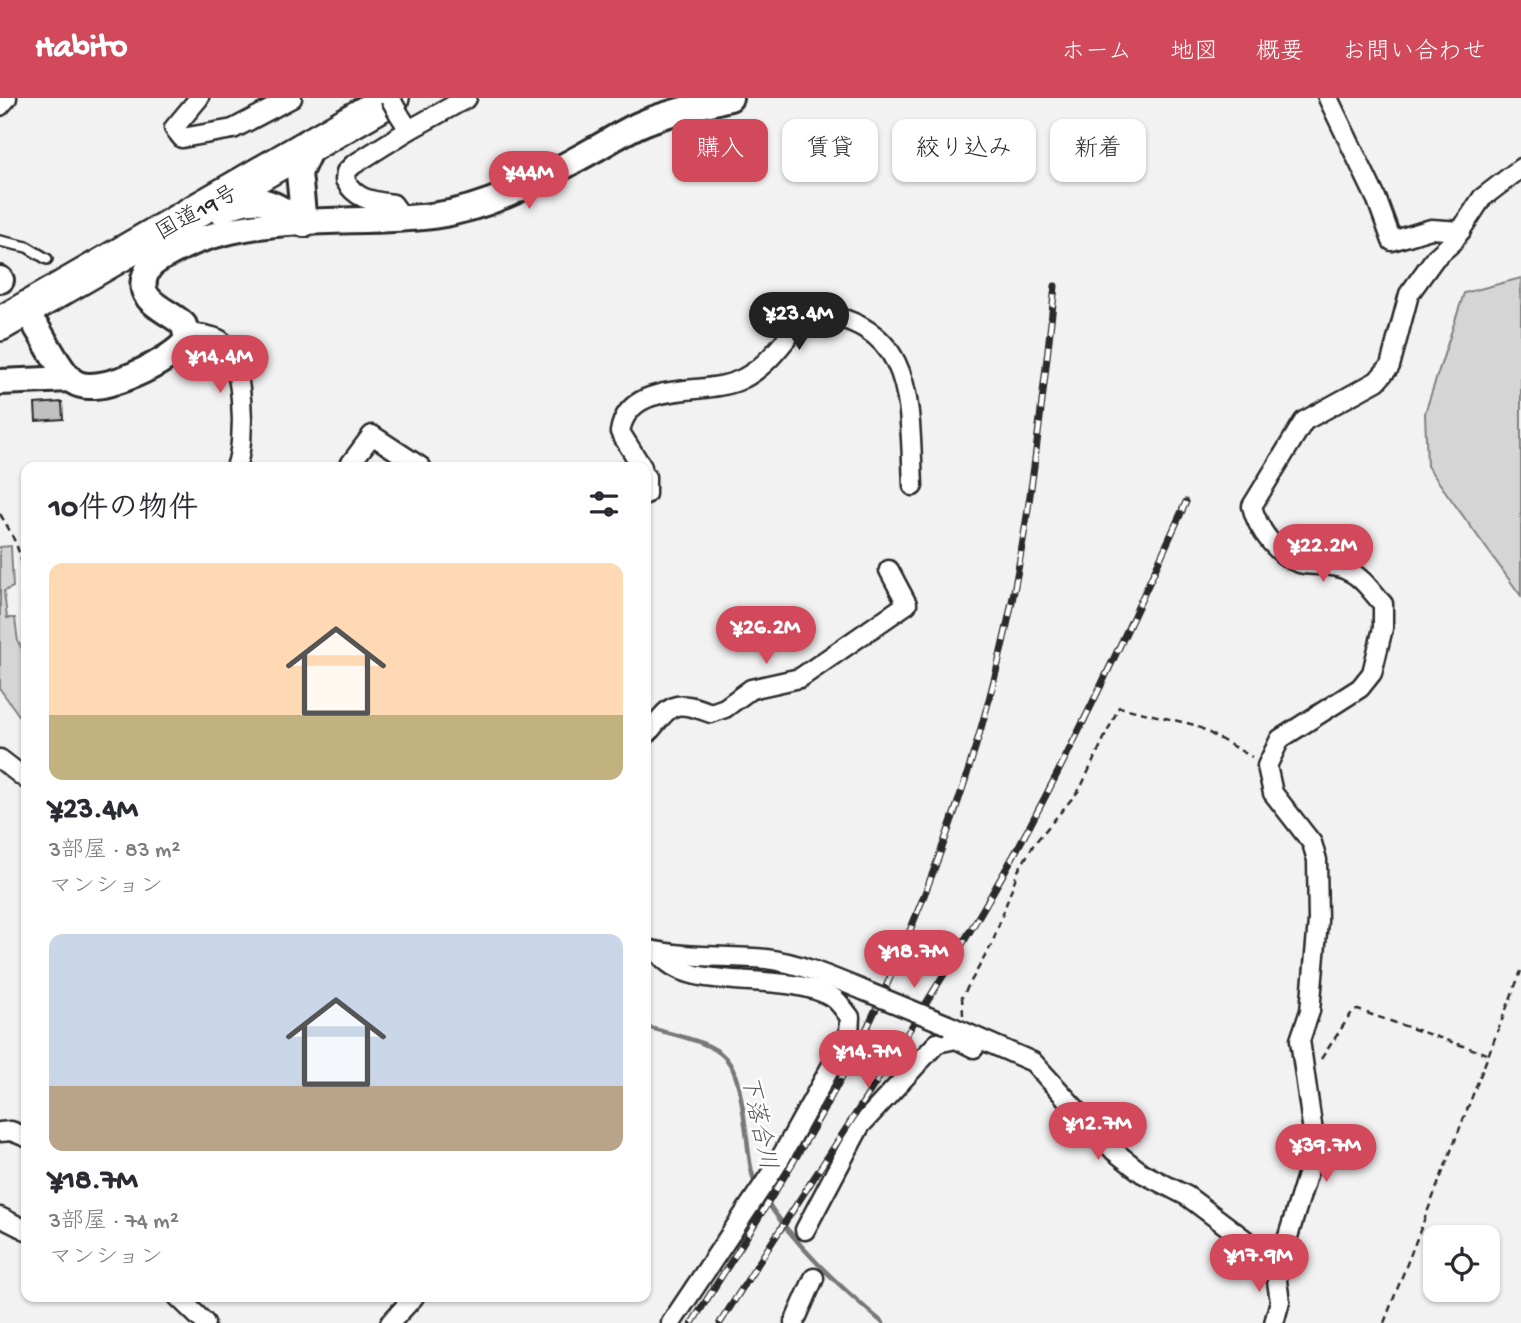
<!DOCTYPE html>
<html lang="ja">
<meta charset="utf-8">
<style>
:root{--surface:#fff;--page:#f2f2f3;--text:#2b2b33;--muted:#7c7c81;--accent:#d1495b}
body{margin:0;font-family:"Gochi Hand","Klee One",sans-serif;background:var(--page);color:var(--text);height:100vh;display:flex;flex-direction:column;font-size:26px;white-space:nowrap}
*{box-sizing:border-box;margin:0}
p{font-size:23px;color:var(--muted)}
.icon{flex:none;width:38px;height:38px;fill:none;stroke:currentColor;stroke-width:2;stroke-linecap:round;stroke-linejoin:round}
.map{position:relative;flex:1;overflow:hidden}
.side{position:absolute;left:21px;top:364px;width:630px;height:840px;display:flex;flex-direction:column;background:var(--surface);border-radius:14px;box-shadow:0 2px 5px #0004}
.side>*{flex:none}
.guide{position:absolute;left:672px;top:21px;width:665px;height:63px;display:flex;gap:14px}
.tools{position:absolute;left:1423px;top:1127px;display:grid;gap:14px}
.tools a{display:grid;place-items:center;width:77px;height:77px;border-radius:14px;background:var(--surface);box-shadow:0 2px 5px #0004;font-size:35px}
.price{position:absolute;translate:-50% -60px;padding:0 16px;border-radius:24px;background:var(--accent);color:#fff;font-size:23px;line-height:46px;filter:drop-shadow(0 2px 4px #0008)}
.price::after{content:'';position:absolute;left:50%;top:42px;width:21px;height:16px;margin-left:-10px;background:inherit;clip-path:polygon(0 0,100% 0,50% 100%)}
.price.current{background:#222;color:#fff}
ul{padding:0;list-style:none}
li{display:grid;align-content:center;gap:14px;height:371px;padding:0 28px}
li span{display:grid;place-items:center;height:217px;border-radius:14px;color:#555}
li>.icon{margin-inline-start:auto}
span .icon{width:126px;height:126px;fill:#fffc;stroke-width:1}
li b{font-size:30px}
h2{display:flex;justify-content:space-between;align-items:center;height:84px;padding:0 28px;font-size:30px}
.pill{padding:0 24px;border-radius:14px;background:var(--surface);box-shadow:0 2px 5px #0004;font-size:24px;line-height:63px}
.pill.current{background:var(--accent);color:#fff}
header{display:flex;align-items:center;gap:42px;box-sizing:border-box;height:98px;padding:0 35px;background:var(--accent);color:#fff}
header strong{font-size:33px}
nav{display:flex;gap:38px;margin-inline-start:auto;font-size:24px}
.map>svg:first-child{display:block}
.green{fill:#d5d5d5;stroke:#808080;stroke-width:2}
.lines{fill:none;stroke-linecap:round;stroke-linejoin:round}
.stream{stroke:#787878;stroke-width:4.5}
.building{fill:#c1c1c1;stroke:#2b2b2b;stroke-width:2}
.lane-casing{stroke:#2b2b2b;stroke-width:14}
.street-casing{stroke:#2b2b2b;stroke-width:23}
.secondary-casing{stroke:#2b2b2b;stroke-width:30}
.highway-casing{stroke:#2b2b2b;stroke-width:38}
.path{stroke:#2b2b2b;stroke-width:2.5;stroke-dasharray:7 5;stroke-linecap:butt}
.lane{stroke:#fff;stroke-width:9}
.street{stroke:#fff;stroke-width:18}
.secondary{stroke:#fff;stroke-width:24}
.highway{stroke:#fff;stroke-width:33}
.rail-casing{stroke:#2b2b2b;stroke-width:7}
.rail{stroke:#fff;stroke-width:4.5;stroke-dasharray:13;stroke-linecap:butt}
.street-bridge-casing{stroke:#2b2b2b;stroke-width:23;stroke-linecap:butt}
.street-bridge{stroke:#fff;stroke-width:18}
.labels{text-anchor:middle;stroke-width:5;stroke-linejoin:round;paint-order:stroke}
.street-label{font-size:23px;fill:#2b2b2b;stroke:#fff}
.water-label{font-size:24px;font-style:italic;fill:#585858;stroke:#fff}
</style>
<header>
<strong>Habito</strong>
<nav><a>ホーム</a><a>地図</a><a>概要</a><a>お問い合わせ</a></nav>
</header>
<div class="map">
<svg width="1521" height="1225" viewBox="0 0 1521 1225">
<rect width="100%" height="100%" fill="#f2f2f2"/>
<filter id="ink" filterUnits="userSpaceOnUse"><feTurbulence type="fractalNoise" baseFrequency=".0143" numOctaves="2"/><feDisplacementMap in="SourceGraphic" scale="14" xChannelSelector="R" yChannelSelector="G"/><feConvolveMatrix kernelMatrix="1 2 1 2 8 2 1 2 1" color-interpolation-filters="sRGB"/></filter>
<g filter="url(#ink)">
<!-- green -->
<g class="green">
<path d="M1521 180V498L1427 368 1425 315 1464 195Z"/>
<path d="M11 448 13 489 4 493 7 520H15L18 544 26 557V627L0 591V449Z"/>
</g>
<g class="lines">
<!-- stream -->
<g class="stream">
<path d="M646 929C734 952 735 950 747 1041 749 1056 750 1076 757 1089"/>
<path d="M762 1096C794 1147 837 1186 883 1225"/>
</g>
</g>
<!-- building -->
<path class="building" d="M62 304 63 321 36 323 35 306Z"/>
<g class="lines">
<defs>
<path id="lane" d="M0 143 27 149 47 161"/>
<g id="street">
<path d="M199 0 174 30 182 40 233 31 292 0"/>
<path d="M1328 0 1377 102 1392 143 1431 131 1461 133"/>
<path d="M0 8 7 0"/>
<path d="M399 16 409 32 353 67 346 74 345 82C356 102 372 103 393 106L403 120"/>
<path d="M409 32 467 0"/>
<path d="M187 235C197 236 212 237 220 242 245 259 246 344 236 369"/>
<path d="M348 369 372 337 421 369"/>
<path d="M642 369 620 334C629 278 706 301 744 280 771 266 789 236 808 214 916 224 909 302 913 388"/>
<path d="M646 379V396"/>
<path d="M646 637C672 607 671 600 711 615L725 610 751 591 800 580 907 506 889 472"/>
<path d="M0 661 26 681"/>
<path d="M646 851C686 861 725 857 766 861 800 865 833 880 865 893"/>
<path d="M659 855C687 897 785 871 832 899 839 903 844 912 850 919L849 936 776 1068 671 1225"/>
<path d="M948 927 1033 964 1114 1053 1142 1075 1187 1098 1260 1153 1275 1170 1280 1203 1274 1225"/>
<path d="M0 1034 11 1033 26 1039"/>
<path d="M0 1119 26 1132"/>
<path d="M805 1132 860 1028 937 945 956 941 974 950"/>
<path d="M1275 1170 1286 1145 1311 1064 1313 1034 1300 942 1310 913 1318 823 1317 762 1312 745 1273 695 1267 668 1280 641 1360 590 1372 575 1383 530V506C1373 496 1364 481 1352 475 1337 465 1321 468 1304 466 1280 462 1257 431 1252 408L1304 323 1377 283 1390 268 1409 196 1435 160 1453 144 1482 100 1521 70"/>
<path d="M178 1199 205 1225"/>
<path d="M390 1225 414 1199"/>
<path d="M794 1225 814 1180"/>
</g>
<g id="secondary">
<path d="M220 113C258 94 271 103 304 126"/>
<path d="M304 126 299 75 311 49"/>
<path d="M0 181 1 182"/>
<path d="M37 230C46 244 62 276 74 284 98 300 172 263 187 242L184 227C168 211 132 204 147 173 151 165 160 161 167 157 245 112 345 128 432 118 493 110 544 79 597 50 613 41 631 29 648 23 674 13 703 7 730 0"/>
<path d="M0 284 70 281"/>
</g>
<path id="highway" d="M0 226 392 0"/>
</defs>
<!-- lane casing -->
<use href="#lane" class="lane-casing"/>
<!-- street casing -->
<use href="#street" class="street-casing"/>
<!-- secondary casing -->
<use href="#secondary" class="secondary-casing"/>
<!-- highway casing -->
<use href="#highway" class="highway-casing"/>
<!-- path -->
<g class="path">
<path d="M0 416C15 440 24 461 26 490"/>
<path d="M963 917 962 899 992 846 1018 773 1034 746 1080 691 1119 609 1195 627 1252 659"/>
<path d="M1321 961 1353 913 1358 912 1490 957"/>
<path d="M1384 1225 1521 873"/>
</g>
<!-- lane -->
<use href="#lane" class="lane"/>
<!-- street -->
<use href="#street" class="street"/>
<!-- secondary -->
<use href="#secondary" class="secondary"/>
<!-- highway -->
<use href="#highway" class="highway"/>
<defs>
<g id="rail">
<path d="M692 1225C760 1117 833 1009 885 891 936 776 979 655 1006 532 1031 419 1042 303 1055 188"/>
<path d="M720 1225C819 1069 925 917 1015 755 1078 641 1132 523 1186 404"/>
</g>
</defs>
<!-- rail casing -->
<use href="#rail" class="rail-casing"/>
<!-- rail -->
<use href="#rail" class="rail"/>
<defs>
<g id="street-bridge">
<path d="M390 0 399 16"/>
<path d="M865 893 948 927"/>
</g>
</defs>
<!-- street-bridge casing -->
<use href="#street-bridge" class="street-bridge-casing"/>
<!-- street-bridge -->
<use href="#street-bridge" class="street-bridge"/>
</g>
</g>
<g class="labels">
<!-- street labels -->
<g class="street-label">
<text transform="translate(196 113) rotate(-29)" y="8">国道19号</text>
</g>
<!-- water labels -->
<g class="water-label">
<text transform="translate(760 1024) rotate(78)" y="8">下落合川</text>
</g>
</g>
</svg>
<div class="tools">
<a><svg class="icon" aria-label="locate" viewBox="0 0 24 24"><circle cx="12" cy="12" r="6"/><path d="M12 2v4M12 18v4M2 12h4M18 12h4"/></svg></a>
</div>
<b class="price" style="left:529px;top:113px">¥44M</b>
<b class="price current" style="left:799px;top:254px">¥23.4M</b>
<b class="price" style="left:220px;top:297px">¥14.4M</b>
<b class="price" style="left:1323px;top:486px">¥22.2M</b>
<b class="price" style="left:766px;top:568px">¥26.2M</b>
<b class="price" style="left:914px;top:892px">¥18.7M</b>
<b class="price" style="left:868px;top:992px">¥14.7M</b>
<b class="price" style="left:1098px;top:1064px">¥12.7M</b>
<b class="price" style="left:1326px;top:1086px">¥39.7M</b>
<b class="price" style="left:1259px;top:1196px">¥17.9M</b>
<div class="guide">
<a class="pill current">購入</a>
<a class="pill">賃貸</a>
<a class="pill">絞り込み</a>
<a class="pill">新着</a>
</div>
<section class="side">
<h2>10件の物件<svg class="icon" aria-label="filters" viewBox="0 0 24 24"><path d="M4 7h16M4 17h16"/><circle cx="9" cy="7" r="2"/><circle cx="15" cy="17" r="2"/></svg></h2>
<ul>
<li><span style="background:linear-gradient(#ffd9b3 70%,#c2b280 0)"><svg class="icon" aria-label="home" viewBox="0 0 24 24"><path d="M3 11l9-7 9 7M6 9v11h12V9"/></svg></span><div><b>¥23.4M</b><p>3部屋 · 83 m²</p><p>マンション</p></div></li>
<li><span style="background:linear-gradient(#c9d6e8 70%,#b9a48a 0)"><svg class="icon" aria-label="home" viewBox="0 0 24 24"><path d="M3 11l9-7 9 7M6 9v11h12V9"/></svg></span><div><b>¥18.7M</b><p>3部屋 · 74 m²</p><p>マンション</p></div></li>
</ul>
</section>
</div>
